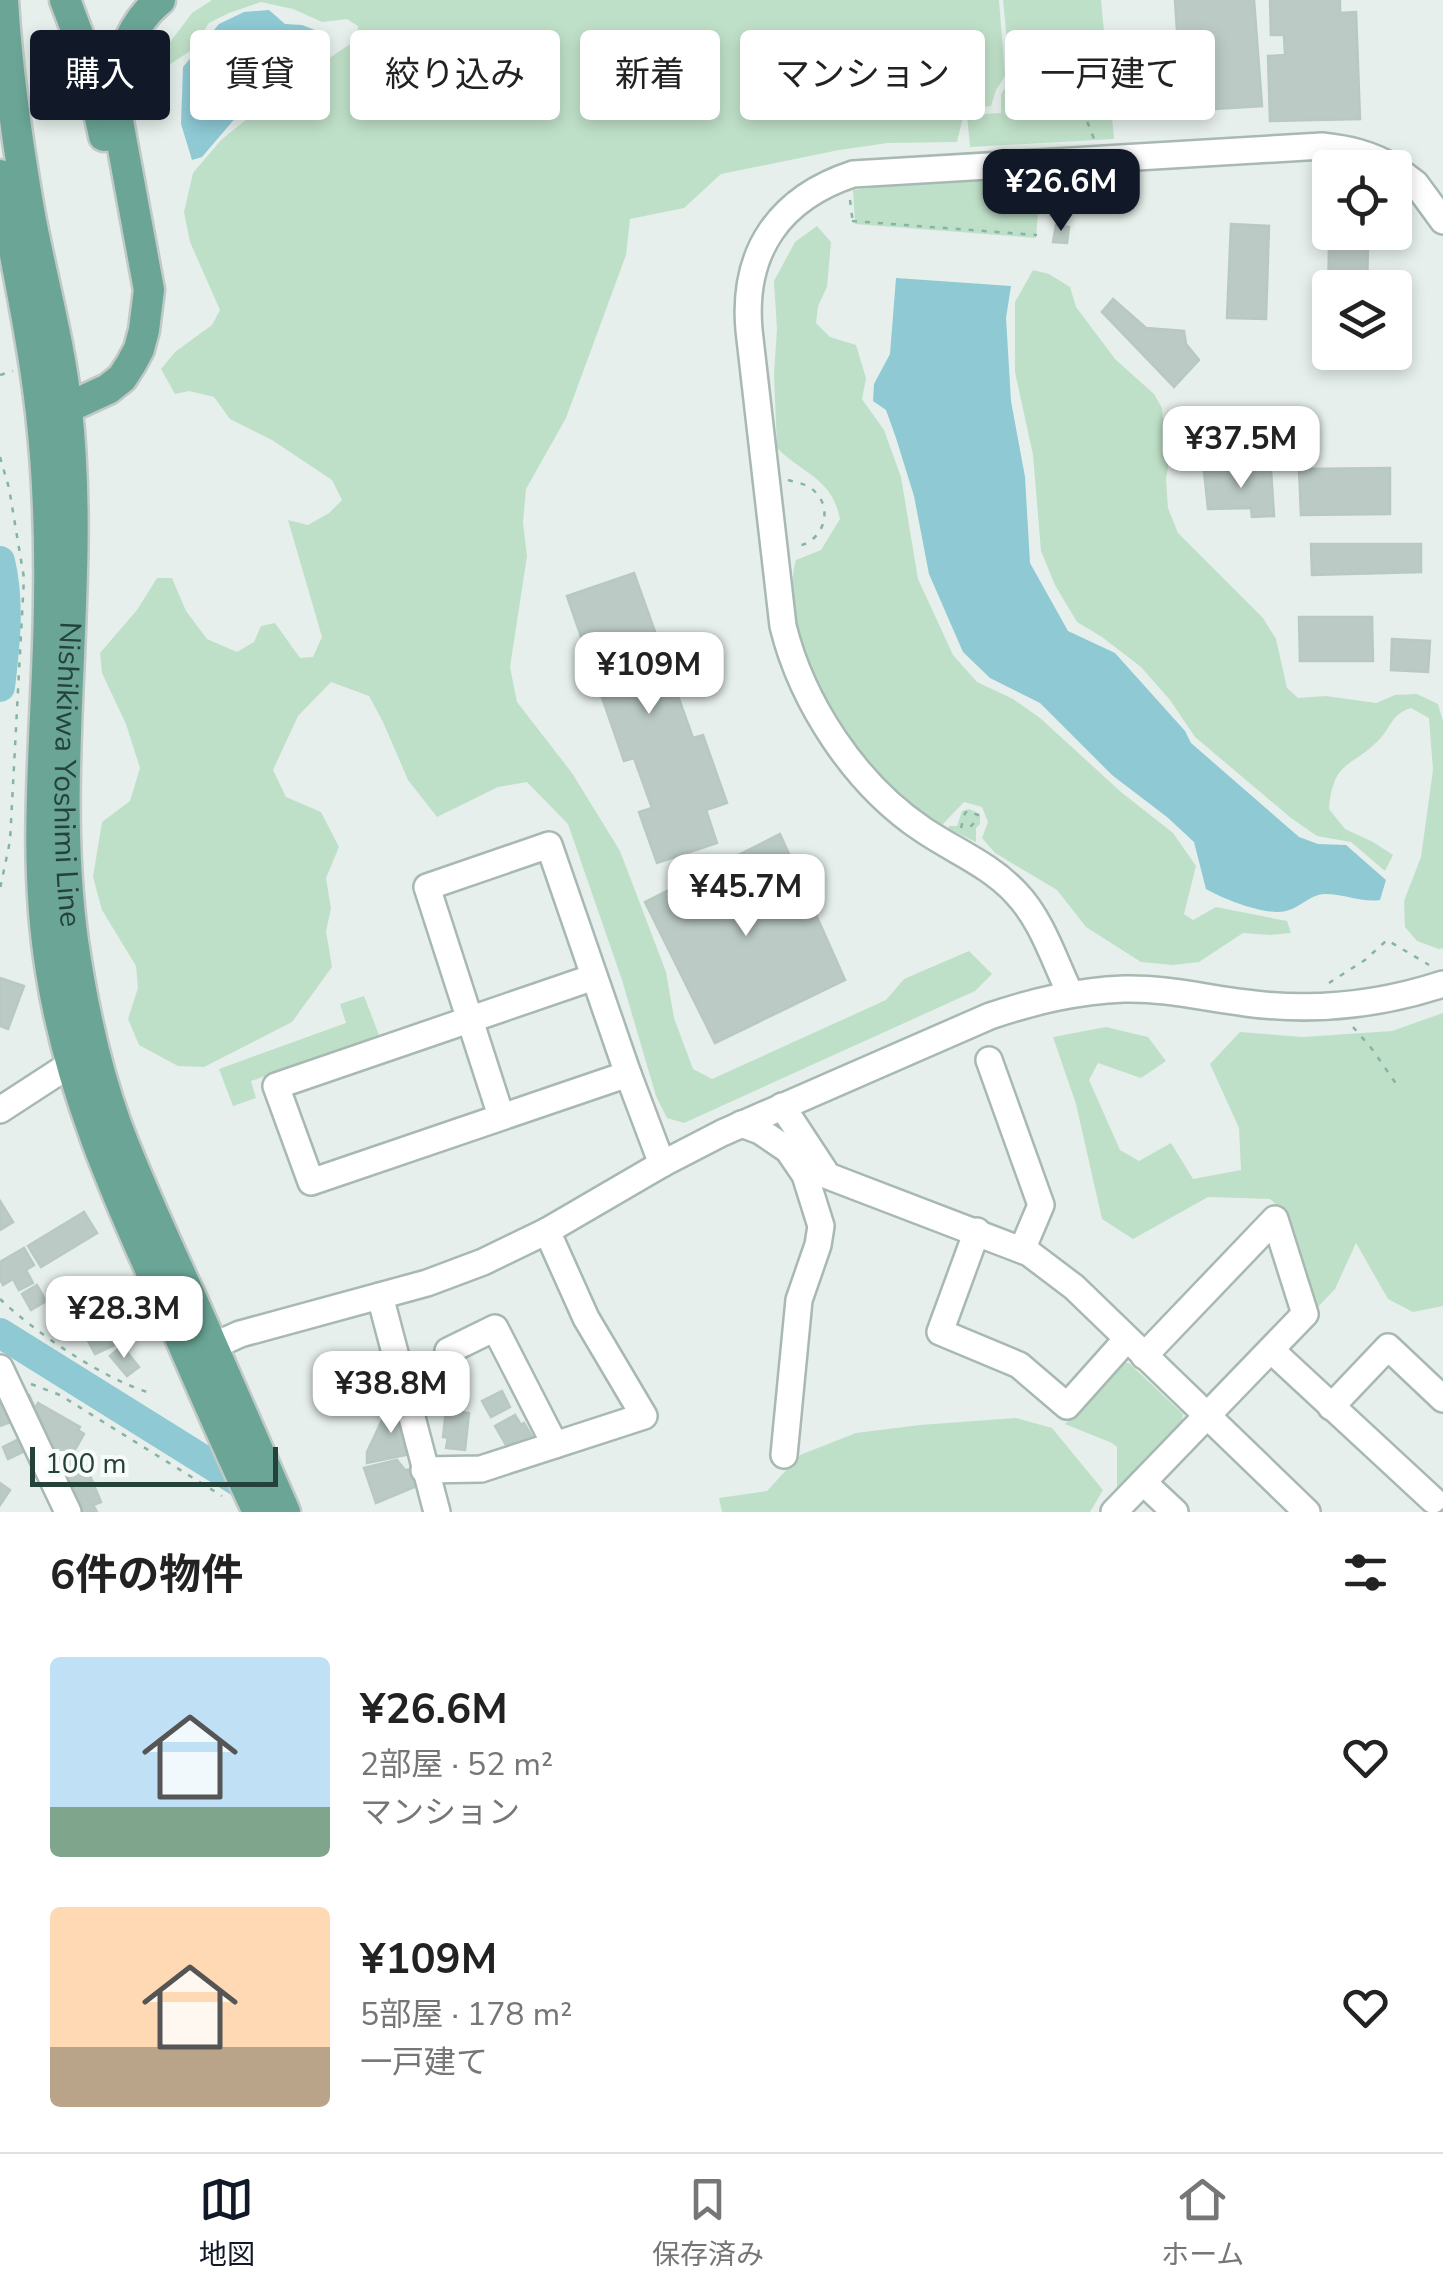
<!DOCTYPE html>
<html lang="ja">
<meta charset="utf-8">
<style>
:root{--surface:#fff;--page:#f6f6f6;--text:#222;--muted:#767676;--line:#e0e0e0;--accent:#111827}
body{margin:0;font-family:"Nunito Sans","Noto Sans JP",sans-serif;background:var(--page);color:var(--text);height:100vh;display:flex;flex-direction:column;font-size:38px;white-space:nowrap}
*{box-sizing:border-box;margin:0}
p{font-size:32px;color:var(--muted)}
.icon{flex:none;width:55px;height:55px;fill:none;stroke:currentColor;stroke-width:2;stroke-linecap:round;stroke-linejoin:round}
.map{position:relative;height:1512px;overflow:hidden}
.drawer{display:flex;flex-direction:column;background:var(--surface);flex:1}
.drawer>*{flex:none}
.top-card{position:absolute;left:30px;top:30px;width:1385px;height:90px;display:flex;gap:20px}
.tools{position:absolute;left:1312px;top:150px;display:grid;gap:20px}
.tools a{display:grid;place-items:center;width:100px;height:100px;border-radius:10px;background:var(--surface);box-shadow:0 5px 15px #0003;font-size:50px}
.scale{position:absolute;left:30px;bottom:25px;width:248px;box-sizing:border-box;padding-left:10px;border:5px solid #24423a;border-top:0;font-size:28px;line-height:35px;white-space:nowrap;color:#24423a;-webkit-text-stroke:8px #f7fbf9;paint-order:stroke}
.price{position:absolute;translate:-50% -85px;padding:0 22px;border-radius:20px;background:#fff;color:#222;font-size:32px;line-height:65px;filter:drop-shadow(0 2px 5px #0008)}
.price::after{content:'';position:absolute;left:50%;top:60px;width:30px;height:22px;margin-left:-15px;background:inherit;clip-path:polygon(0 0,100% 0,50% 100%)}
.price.on{background:var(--accent);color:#fff}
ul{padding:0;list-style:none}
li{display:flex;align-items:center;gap:30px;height:250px;padding:0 50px}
li span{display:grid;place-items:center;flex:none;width:280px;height:200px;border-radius:10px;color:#555}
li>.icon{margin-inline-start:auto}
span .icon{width:120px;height:120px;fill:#fffc;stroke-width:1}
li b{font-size:42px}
h2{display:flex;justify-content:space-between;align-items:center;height:120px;padding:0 50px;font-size:42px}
.chip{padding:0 35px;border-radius:10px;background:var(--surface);box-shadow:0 5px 15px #0003;font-size:35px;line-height:90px}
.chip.on{background:var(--accent);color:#fff}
.tab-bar{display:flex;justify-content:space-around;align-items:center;height:140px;border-top:2px solid var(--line);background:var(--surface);font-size:28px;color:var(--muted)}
.tab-bar a{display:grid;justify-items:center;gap:5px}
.tab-bar .on{color:var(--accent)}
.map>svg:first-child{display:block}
.green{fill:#bfe0c8}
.water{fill:#8ec9d4}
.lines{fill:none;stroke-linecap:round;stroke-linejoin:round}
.river{stroke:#8ec9d4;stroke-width:30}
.building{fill:#bbcac4;stroke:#b8c9c2;stroke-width:2.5}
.minor-casing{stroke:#a8b8b2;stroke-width:30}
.major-casing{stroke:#c2cac8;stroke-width:35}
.path{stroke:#86b3a5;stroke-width:2.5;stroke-dasharray:5 8;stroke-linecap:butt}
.minor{stroke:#fff;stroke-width:25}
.major{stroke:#6aa596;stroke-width:30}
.labels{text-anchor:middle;stroke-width:8;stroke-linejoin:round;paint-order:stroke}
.street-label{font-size:30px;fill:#24423a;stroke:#f7fbf9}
</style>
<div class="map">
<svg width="1443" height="1512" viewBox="0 0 1443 1512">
<rect width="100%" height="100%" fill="#e6efeb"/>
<!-- green -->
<g class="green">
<path d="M212 0H999L1005 76 996 90 991 106 965 109 957 142 888 143 839 150 721 174 684 208 630 219 626 255 566 418 526 489 523 523 527 556 510 667 517 702 572 773 620 851 666 972 674 1018 693 1069 712 1079 886 1000 904 979 969 951 992 974 975 991 684 1123 667 1118 656 1096 622 980 568 824 527 782 498 787 437 817 408 780 383 722 369 696 331 682 298 716 273 770 286 797 321 812 339 847 326 878 331 909 326 931 332 967 292 1022 204 1067 178 1066 139 1045 128 1019 138 988 136 966 102 910 93 877 102 822 130 801 140 768 126 724 102 673 100 653 137 610 157 578H172L186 611 207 639 237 652 254 642 261 626 275 623 300 658 313 657 322 637 288 520 308 525 329 513 342 500 332 480 272 440 230 419 214 397 189 391 175 394 161 369 175 352 212 325 220 310 190 242 184 212 193 173 221 140 252 115 285 95 302 70 331 57 356 40 358 26 347 19 322 22 293 9 261 2 229 13 209 23 190 51 169 65 158 58 192 13Z"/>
<path d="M1003 0H1101L1114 139 970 147 967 115 1001 113V94L1011 80Z"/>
<path d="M1041 177 1036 238 855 224 853 190 885 186Z"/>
<path d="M817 226 831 242 827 287 818 306 816 323 830 337 856 345 866 378 862 399 884 430 901 477 918 579 953 655 977 682 1013 699 1040 718 1121 792 1173 833 1196 866 1184 914 1193 920 1216 907 1287 921 1291 933 1270 935 1243 933 1199 962 1173 965 1141 962 1086 927 1057 890 995 853 982 838 988 822 982 807 964 802 942 825C896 807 838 724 816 680 801 652 786 590 796 560L821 550 840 519C832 478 804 475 777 448L774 374 777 329 774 281 795 242Z"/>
<path d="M1033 270 1049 274 1070 287 1076 307 1115 359 1154 394 1162 408 1164 431 1171 451 1166 479 1168 508 1178 533 1263 618 1276 639 1287 688 1298 698 1326 696 1376 703 1395 695 1417 694 1438 704 1443 721V948L1439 949 1417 941 1405 927 1404 901 1421 857 1433 770 1429 718 1411 708C1390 715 1392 727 1378 741 1349 769 1333 761 1329 809L1345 829 1373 842 1393 855 1385 871 1351 842 1317 836 1291 818 1195 737 1170 700 1141 667 1102 637 1077 622 1055 585 1041 551 1033 455 1015 372V302Z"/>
<path d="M969 809 980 814V824L976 828V842L949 829V826H957L962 811Z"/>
<path d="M364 996 379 1035 251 1081 256 1098 233 1106 219 1069 346 1023 340 1004Z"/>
<path d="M1443 1013V1306L1413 1312 1388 1299 1356 1243 1335 1289 1318 1307 1289 1215 1270 1199 1208 1197 1133 1239 1102 1219 1076 1104 1053 1037 1106 1027 1148 1037 1166 1061 1141 1078 1098 1063 1089 1080 1120 1150 1139 1161 1171 1143 1193 1179 1241 1170 1239 1128 1210 1064 1240 1032 1303 1037 1392 1031Z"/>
<path d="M1122 1363H1129L1183 1414 1181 1427 1120 1492 1117 1491V1447L1112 1443 1065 1424Z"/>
<path d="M1016 1418 1052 1428 1103 1490 1090 1512H722L719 1498 767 1491 800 1455 856 1433 920 1425Z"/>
</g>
<!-- water -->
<g class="water">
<path d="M269 10 285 24 302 25 325 34 323 46C304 57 295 73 273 77L267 90 249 102 202 157 192 160 181 124 183 67 219 24 244 12Z"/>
<path d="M896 278 1011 286 1006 318 1011 401 1025 477 1030 563 1068 631 1115 653 1185 731 1191 743 1299 837 1318 844 1346 845 1386 880 1380 900C1363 903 1344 894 1325 894 1311 894 1302 906 1289 910 1270 918 1223 899 1206 889L1194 842 1167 817 1112 775 1040 703 990 678 963 652 929 574 914 496 896 438 886 410 873 401 874 384 890 354Z"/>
</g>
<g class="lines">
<!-- river -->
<g class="river">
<path d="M0 561C10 603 5 645 0 687"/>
<path d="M0 1333 255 1492"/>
</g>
</g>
<!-- building -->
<g class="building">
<path d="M1175 0H1254L1262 106 1199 110 1198 90 1181 92Z"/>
<path d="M1270 0H1340V13L1356 12 1360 119 1270 121 1268 56 1285 55 1284 35H1271Z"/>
<path d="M1231 224 1269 226 1266 319 1227 318Z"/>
<path d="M1056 225 1069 227 1067 243 1053 242Z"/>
<path d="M1329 242 1368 246 1367 288H1330V306H1328Z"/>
<path d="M1113 299 1146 328 1184 331 1186 344 1199 360 1174 387 1102 312Z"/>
<path d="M1390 468V514L1301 515 1299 469Z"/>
<path d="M1271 470 1274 516 1252 517 1251 508 1208 509 1204 471Z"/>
<path d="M1311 544H1421V572L1312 575Z"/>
<path d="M634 573 693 738 703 735 727 803 706 810 717 843 657 863 639 812 652 808 634 758 624 761 567 596Z"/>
<path d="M1299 617H1372L1373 661H1300Z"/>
<path d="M1392 639 1430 641 1428 672 1391 670Z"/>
<path d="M780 834 845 980 715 1043 645 902Z"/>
<path d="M0 978 24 986 8 1029 0 1026Z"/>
<path d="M0 1201 13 1222 0 1230Z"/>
<path d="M84 1212 97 1233 41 1267 28 1246Z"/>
<path d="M24 1248 34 1265 26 1270 33 1283 19 1290 13 1279 3 1285 0 1279V1262Z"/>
<path d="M37 1285 46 1301 31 1310 22 1294Z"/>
<path d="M57 1300 66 1315 56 1320 47 1305Z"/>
<path d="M104 1308 121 1342 95 1354 83 1331 77 1333 72 1324Z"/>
<path d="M122 1346 139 1367 127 1376 110 1356Z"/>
<path d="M347 1357 369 1401 345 1412 324 1368Z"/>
<path d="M502 1391 510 1407 491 1417 482 1401Z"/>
<path d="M29 1395 34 1406 36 1407 38 1403 80 1427 78 1430 84 1434 76 1448 49 1458 26 1396Z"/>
<path d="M393 1397H397L415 1453 367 1463V1452Z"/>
<path d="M5 1399 14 1421 0 1426V1401Z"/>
<path d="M446 1410 469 1413 465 1450 446 1448 448 1438 443 1437Z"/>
<path d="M515 1415 521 1425 524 1423 532 1436 509 1450 495 1426Z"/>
<path d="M19 1439 25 1451 8 1459 3 1447Z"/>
<path d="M75 1450 82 1467 86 1466 101 1502 93 1505 97 1512H77L51 1460Z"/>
<path d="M397 1460 405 1470 413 1469 419 1485 376 1503 364 1468Z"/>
<path d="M0 1483 10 1490 0 1505Z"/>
</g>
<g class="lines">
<defs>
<g id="minor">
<path d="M1395 168 1416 184 1443 221"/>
<path d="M594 977 276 1086 311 1182 628 1074"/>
<path d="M1070 993C1054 960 1042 920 1016 893 989 864 954 851 922 829 855 784 802 703 783 626L749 330C742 251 780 198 853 174L1322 146C1349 149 1371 154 1394 168"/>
<path d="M989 1060 1041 1205 1022 1250"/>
<path d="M782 1106 828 1176 1029 1253 1074 1287 1307 1512"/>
<path d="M0 1110 86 1054"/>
<path d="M501 1116 427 887 549 845 628 1074 662 1164"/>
<path d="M741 1124 760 1131 788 1150 805 1175 821 1226 818 1245 799 1300 784 1455"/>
<path d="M977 1231 940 1332 1019 1365 1067 1406 1126 1340"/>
<path d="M380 1296 437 1512"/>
<path d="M1271 1350 1433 1500"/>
<path d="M448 1351 495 1328 555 1445"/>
<path d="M198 1353 240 1334 427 1283 483 1262 547 1231 662 1164 722 1133 990 1016C1035 1001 1076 991 1124 989 1166 988 1205 998 1246 1003 1313 1012 1379 1005 1443 984"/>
<path d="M0 1368 68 1512"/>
<path d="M1331 1407 1388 1347 1443 1399"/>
<path d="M424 1470 481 1469 644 1416 586 1318 547 1231"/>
<path d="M1143 1482 1175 1512"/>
<path d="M1114 1512 1305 1314 1275 1219 1144 1356"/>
</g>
<g id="major">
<path id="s1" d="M3 0C7 70 17 140 29 210 41 276 60 342 67 410 86 587 49 765 73 941 82 1003 95 1066 116 1124 140 1188 169 1249 197 1311 227 1378 256 1445 285 1512"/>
<path d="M65 0 88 61 104 136"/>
<path d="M0 175C14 254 32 333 41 413 48 475 50 539 49 602 48 724 31 849 51 971 69 1087 115 1192 163 1298 194 1370 225 1441 258 1512"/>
<path d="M48 411 67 408 108 389 122 378 131 364 139 349 144 330 149 290 116 110C117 68 126 28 160 0"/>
</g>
</defs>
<!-- minor casing -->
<use href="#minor" class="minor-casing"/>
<!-- major casing -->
<use href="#major" class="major-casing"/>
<!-- path -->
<g class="path">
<path d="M1059 49 1094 139"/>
<path d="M850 200 853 224"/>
<path d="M852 221 1037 235"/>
<path d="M0 375 13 371"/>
<path d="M0 457 9 488 24 578 10 841 0 889"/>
<path d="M788 480C796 482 805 484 812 489 835 507 824 542 797 546"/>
<path d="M961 828 965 813 968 811 978 815 975 822 969 828V834"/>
<path d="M1329 983 1365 960 1387 940 1429 965"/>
<path d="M1353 1027 1372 1049 1399 1088"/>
<path d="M0 1299C37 1334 102 1378 150 1393"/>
<path d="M31 1384 60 1395 222 1496"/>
</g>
<!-- minor -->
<use href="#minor" class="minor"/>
<!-- major -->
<use href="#major" class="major"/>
</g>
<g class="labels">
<!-- street labels -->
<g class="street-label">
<text dy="10" stroke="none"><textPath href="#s1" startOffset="780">Nishikiwa Yoshimi Line</textPath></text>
</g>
</g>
</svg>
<div class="tools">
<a><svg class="icon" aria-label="locate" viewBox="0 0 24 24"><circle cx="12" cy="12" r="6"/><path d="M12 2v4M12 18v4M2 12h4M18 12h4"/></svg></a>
<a><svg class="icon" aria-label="layers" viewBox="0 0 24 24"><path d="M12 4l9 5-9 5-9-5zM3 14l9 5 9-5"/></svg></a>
</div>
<div class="scale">100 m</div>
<b class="price on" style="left:1061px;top:234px">¥26.6M</b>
<b class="price" style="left:1241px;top:491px">¥37.5M</b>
<b class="price" style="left:649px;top:717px">¥109M</b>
<b class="price" style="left:746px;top:939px">¥45.7M</b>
<b class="price" style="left:124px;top:1361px">¥28.3M</b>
<b class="price" style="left:391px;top:1436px">¥38.8M</b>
<div class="top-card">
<a class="chip on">購入</a>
<a class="chip">賃貸</a>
<a class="chip">絞り込み</a>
<a class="chip">新着</a>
<a class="chip">マンション</a>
<a class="chip">一戸建て</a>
</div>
</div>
<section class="drawer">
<h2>6件の物件<svg class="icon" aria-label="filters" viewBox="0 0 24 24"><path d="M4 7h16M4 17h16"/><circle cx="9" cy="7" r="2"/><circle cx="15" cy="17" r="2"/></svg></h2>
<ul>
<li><span style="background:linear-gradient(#bfe0f5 75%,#7fa58c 0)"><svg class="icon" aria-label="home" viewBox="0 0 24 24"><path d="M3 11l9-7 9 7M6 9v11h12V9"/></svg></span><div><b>¥26.6M</b><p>2部屋 · 52 m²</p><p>マンション</p></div><svg class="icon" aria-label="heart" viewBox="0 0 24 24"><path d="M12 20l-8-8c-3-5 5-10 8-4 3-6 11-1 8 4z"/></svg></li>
<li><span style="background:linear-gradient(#ffd9b3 70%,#b9a48a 0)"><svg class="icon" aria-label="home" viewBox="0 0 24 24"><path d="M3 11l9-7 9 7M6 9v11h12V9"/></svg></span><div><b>¥109M</b><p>5部屋 · 178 m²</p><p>一戸建て</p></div><svg class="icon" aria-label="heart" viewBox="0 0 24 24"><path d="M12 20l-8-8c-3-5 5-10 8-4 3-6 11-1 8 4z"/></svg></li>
</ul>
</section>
<nav class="tab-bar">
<a class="on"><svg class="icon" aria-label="map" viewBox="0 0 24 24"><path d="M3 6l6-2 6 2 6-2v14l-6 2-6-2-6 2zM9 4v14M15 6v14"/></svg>地図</a>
<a><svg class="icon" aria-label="saved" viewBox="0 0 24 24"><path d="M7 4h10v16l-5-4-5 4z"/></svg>保存済み</a>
<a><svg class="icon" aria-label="home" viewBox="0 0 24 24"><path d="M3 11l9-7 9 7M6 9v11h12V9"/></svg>ホーム</a>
</nav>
